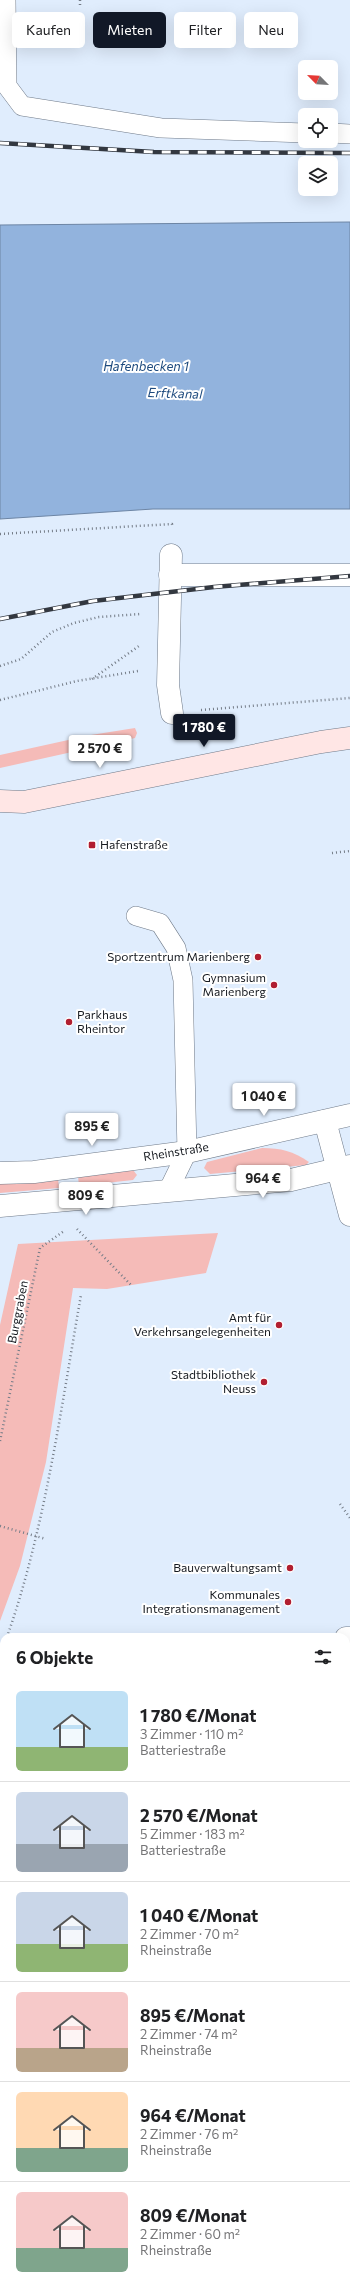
<!DOCTYPE html>
<html lang="de">
<meta charset="utf-8">
<style>
:root{--surface:#fff;--page:#f2f2f2;--text:#202124;--muted:#757577;--line:#e0e0e0;--accent:#111827}
body{margin:0;font-family:Commissioner,sans-serif;background:var(--page);color:var(--text);height:100vh;display:flex;flex-direction:column;font-size:15px;white-space:nowrap}
*{box-sizing:border-box;margin:0}
p{font-size:13px;color:var(--muted)}
.icon{flex:none;width:22px;height:22px;fill:none;stroke:currentColor;stroke-width:2;stroke-linecap:round;stroke-linejoin:round}
.map{position:relative;flex:1;overflow:hidden}
.drawer{position:absolute;left:0px;top:1633px;width:350px;height:656px;display:flex;flex-direction:column;background:var(--surface);border-radius:12px 12px 0 0;box-shadow:0 4px 16px #0002}
.drawer>*{flex:none}
.banner{position:absolute;left:12px;top:12px;width:326px;height:36px;display:flex;gap:8px}
.needle{width:26px;rotate:294deg}
.controls{position:absolute;left:298px;top:60px;display:grid;gap:8px}
.controls a{display:grid;place-items:center;width:40px;height:40px;border-radius:6px;background:var(--surface);box-shadow:0 4px 16px #0002;font-size:20px}
.price{position:absolute;translate:-50% -34px;padding:0 9px;border-radius:4px;background:#fff;color:#222;font-size:13px;line-height:26px;filter:drop-shadow(0 1px 2px #0008)}
.price::after{content:'';position:absolute;left:50%;top:24px;width:12px;height:9px;margin-left:-6px;background:inherit;clip-path:polygon(0 0,100% 0,50% 100%)}
.price.active{background:var(--accent);color:#fff}
ul{padding:0;list-style:none}
li{display:flex;align-items:center;gap:12px;height:100px;padding:0 16px}
li+li{border-top:1px solid var(--line)}
li span{display:grid;place-items:center;flex:none;width:112px;height:80px;border-radius:6px;color:#555}
li>.icon{margin-inline-start:auto}
span .icon{width:48px;height:48px;fill:#fffc;stroke-width:1}
li b{font-size:17px}
h2{display:flex;justify-content:space-between;align-items:center;height:48px;padding:0 16px;font-size:17px}
.pill{padding:0 14px;border-radius:6px;background:var(--surface);box-shadow:0 4px 16px #0002;font-size:14px;line-height:36px}
.pill.active{background:var(--accent);color:#fff}
.map>svg:first-child{display:block}
.green{fill:#f5bbb8}
.water{fill:#92b3dd;stroke:#6d85a4}
.lines{fill:none;stroke-linecap:round;stroke-linejoin:round}
.service-casing{stroke:#6f7a89;stroke-width:20}
.pedestrian-casing{stroke:#6f7a89;stroke-width:23}
.minor-casing{stroke:#6f7a89;stroke-width:23}
.secondary-casing{stroke:#6f7a89;stroke-width:23}
.path{stroke:#747c87;stroke-width:2.5;stroke-dasharray:1 3;stroke-linecap:butt}
.service{stroke:#fff;stroke-width:19}
.pedestrian{stroke:#fff;stroke-width:22}
.minor{stroke:#fff;stroke-width:22}
.secondary{stroke:#ffe6e5;stroke-width:22}
.rail-casing{stroke:#333840;stroke-width:4.5}
.rail{stroke:#fff;stroke-width:3;stroke-dasharray:9;stroke-linecap:butt}
.path-bridge{stroke:#747c87;stroke-width:2.5;stroke-dasharray:1 3;stroke-linecap:butt}
.poi-dot{fill:#b11e30;stroke:#fff;stroke-width:1.5}
.labels{text-anchor:middle;stroke-width:4;stroke-linejoin:round;paint-order:stroke}
.poi-label{font-size:12px;fill:#161a20;stroke:#fff;text-anchor:end}
.street-label{font-size:12px;fill:#161a20;stroke:#fff}
.water-label{font-size:13px;font-style:italic;fill:#1d4a7e;stroke:#fff}
</style>
<div class="map">
<svg width="350" height="2289" viewBox="0 0 350 2289">
<rect width="100%" height="100%" fill="#e0edfd"/>
<!-- green -->
<g class="green">
<path d="M135 728 137 733 135 738 0 768V755L91 735Z"/>
<path d="M262 1148C281 1148 293 1151 309 1162L306 1165 210 1174 204 1168 207 1162Z"/>
<path d="M133 1170 137 1175 133 1180 79 1186 78 1176Z"/>
<path d="M58 1178 59 1188 0 1193V1182Z"/>
<path d="M218 1233 206 1273 107 1289 73 1288 46 1462 20 1566 0 1621V1325L18 1244Z"/>
</g>
<!-- water -->
<path class="water" d="M350 222V509H153L0 519V225Z"/>
<g class="lines">
<defs>
<g id="service">
<path d="M6 0 7 86 22 106 161 128 305 133"/>
<path d="M331 133 350 134"/>
<path d="M136 916 160 923 176 948 183 980 187 1152 168 1191"/>
<path d="M0 1703 4 1702"/>
</g>
<g id="pedestrian">
<path d="M171 555 168 685 172 713"/>
<path d="M170 575H350"/>
<path d="M346 1638H350"/>
<path d="M282 2285 283 2289"/>
</g>
<g id="minor">
<path d="M325 1121 350 1215"/>
<path d="M0 1173 34 1172 187 1152 350 1115"/>
<path d="M0 1206 291 1180 350 1166"/>
<path d="M346 1887 350 1877"/>
<path d="M0 2239 4 2237"/>
<path d="M20 2285 21 2289"/>
</g>
<path id="secondary" d="M0 801 24 802 321 742 350 738"/>
</defs>
<!-- service casing -->
<use href="#service" class="service-casing"/>
<!-- pedestrian casing -->
<use href="#pedestrian" class="pedestrian-casing"/>
<!-- minor casing -->
<use href="#minor" class="minor-casing"/>
<!-- secondary casing -->
<use href="#secondary" class="secondary-casing"/>
<!-- path -->
<g class="path">
<path d="M80 0V7"/>
<path d="M0 534 172 524V526"/>
<path d="M0 666 21 659 52 632 74 623 99 617 140 614"/>
<path d="M92 679 139 646"/>
<path d="M0 700 77 681 138 671"/>
<path d="M201 710 350 698"/>
<path d="M332 853 350 851"/>
<path d="M77 1229 131 1285"/>
<path d="M0 1441 40 1248 64 1231"/>
<path d="M340 1504 350 1518"/>
<path d="M7 1637C45 1529 61 1408 81 1295"/>
<path d="M0 1656 4 1645"/>
<path d="M0 1852 4 1853"/>
<path d="M346 2018 350 2021"/>
</g>
<!-- service -->
<use href="#service" class="service"/>
<!-- pedestrian -->
<use href="#pedestrian" class="pedestrian"/>
<!-- minor -->
<use href="#minor" class="minor"/>
<!-- secondary -->
<use href="#secondary" class="secondary"/>
<defs>
<g id="rail">
<path d="M0 143 154 152 350 153"/>
<path d="M0 619 93 601 214 587 350 576"/>
</g>
</defs>
<!-- rail casing -->
<use href="#rail" class="rail-casing"/>
<!-- rail -->
<use href="#rail" class="rail"/>
<!-- path-bridge -->
<path class="path-bridge" d="M0 1526 46 1539"/>
</g>
<!-- markers -->
<g class="poi-dot">
<rect x="88" y="841" width="8" height="8" rx="2"/>
<circle cx="258" cy="957" r="4"/>
<circle cx="274" cy="985" r="4"/>
<circle cx="69" cy="1022" r="4"/>
<circle cx="279" cy="1325" r="4"/>
<circle cx="264" cy="1382" r="4"/>
<circle cx="290" cy="1568" r="4"/>
<circle cx="288" cy="1602" r="4"/>
</g>
<g class="labels">
<!-- poi labels -->
<g class="poi-label">
<text x="100" y="849" text-anchor="start">Hafenstraße</text>
<text x="250" y="961">Sportzentrum Marienberg</text>
<text x="266" y="982">Gymnasium<tspan x="266" dy="14">Marienberg</tspan></text>
<text x="77" y="1019" text-anchor="start">Parkhaus<tspan x="77" dy="14">Rheintor</tspan></text>
<text x="271" y="1322">Amt für<tspan x="271" dy="14">Verkehrsangelegenheiten</tspan></text>
<text x="256" y="1379">Stadtbibliothek<tspan x="256" dy="14">Neuss</tspan></text>
<text x="282" y="1572">Bauverwaltungsamt</text>
<text x="280" y="1599">Kommunales<tspan x="280" dy="14">Integrationsmanagement</tspan></text>
</g>
<!-- street labels -->
<g class="street-label">
<text transform="translate(176 1152) rotate(-9)" y="4">Rheinstraße</text>
<text transform="translate(18 1312) rotate(-79)" y="4">Burggraben</text>
</g>
<!-- water labels -->
<g class="water-label">
<text x="146" y="371">Hafenbecken 1</text>
<text transform="translate(175 393) rotate(2)" y="5">Erftkanal</text>
</g>
</g>
</svg>
<div class="controls">
<a><svg class="needle" viewBox="-14 -14 28 28"><path d="M0-13l5 13h-10z" fill="#e53935"/><path d="M0 13l5-13h-10z" fill="#757577"/></svg></a>
<a><svg class="icon" aria-label="locate" viewBox="0 0 24 24"><circle cx="12" cy="12" r="6"/><path d="M12 2v4M12 18v4M2 12h4M18 12h4"/></svg></a>
<a><svg class="icon" aria-label="layers" viewBox="0 0 24 24"><path d="M12 4l9 5-9 5-9-5zM3 14l9 5 9-5"/></svg></a>
</div>
<b class="price active" style="left:204px;top:748px">1 780 €</b>
<b class="price" style="left:100px;top:769px">2 570 €</b>
<b class="price" style="left:264px;top:1117px">1 040 €</b>
<b class="price" style="left:92px;top:1147px">895 €</b>
<b class="price" style="left:263px;top:1199px">964 €</b>
<b class="price" style="left:86px;top:1216px">809 €</b>
<div class="banner">
<a class="pill">Kaufen</a>
<a class="pill active">Mieten</a>
<a class="pill">Filter</a>
<a class="pill">Neu</a>
</div>
<section class="drawer">
<h2>6 Objekte<svg class="icon" aria-label="filters" viewBox="0 0 24 24"><path d="M4 7h16M4 17h16"/><circle cx="9" cy="7" r="2"/><circle cx="15" cy="17" r="2"/></svg></h2>
<ul>
<li><span style="background:linear-gradient(#bfe0f5 70%,#8fb573 0)"><svg class="icon" aria-label="home" viewBox="0 0 24 24"><path d="M3 11l9-7 9 7M6 9v11h12V9"/></svg></span><div><b>1 780 €/Monat</b><p>3 Zimmer · 110 m²</p><p>Batteriestraße</p></div></li>
<li><span style="background:linear-gradient(#c9d6e8 65%,#9aa5b1 0)"><svg class="icon" aria-label="home" viewBox="0 0 24 24"><path d="M3 11l9-7 9 7M6 9v11h12V9"/></svg></span><div><b>2 570 €/Monat</b><p>5 Zimmer · 183 m²</p><p>Batteriestraße</p></div></li>
<li><span style="background:linear-gradient(#c9d6e8 65%,#8fb573 0)"><svg class="icon" aria-label="home" viewBox="0 0 24 24"><path d="M3 11l9-7 9 7M6 9v11h12V9"/></svg></span><div><b>1 040 €/Monat</b><p>2 Zimmer · 70 m²</p><p>Rheinstraße</p></div></li>
<li><span style="background:linear-gradient(#f6c9c9 70%,#b9a48a 0)"><svg class="icon" aria-label="home" viewBox="0 0 24 24"><path d="M3 11l9-7 9 7M6 9v11h12V9"/></svg></span><div><b>895 €/Monat</b><p>2 Zimmer · 74 m²</p><p>Rheinstraße</p></div></li>
<li><span style="background:linear-gradient(#ffd9b3 70%,#7fa58c 0)"><svg class="icon" aria-label="home" viewBox="0 0 24 24"><path d="M3 11l9-7 9 7M6 9v11h12V9"/></svg></span><div><b>964 €/Monat</b><p>2 Zimmer · 76 m²</p><p>Rheinstraße</p></div></li>
<li><span style="background:linear-gradient(#f6c9c9 70%,#7fa58c 0)"><svg class="icon" aria-label="home" viewBox="0 0 24 24"><path d="M3 11l9-7 9 7M6 9v11h12V9"/></svg></span><div><b>809 €/Monat</b><p>2 Zimmer · 60 m²</p><p>Rheinstraße</p></div></li>
</ul>
</section>
</div>
